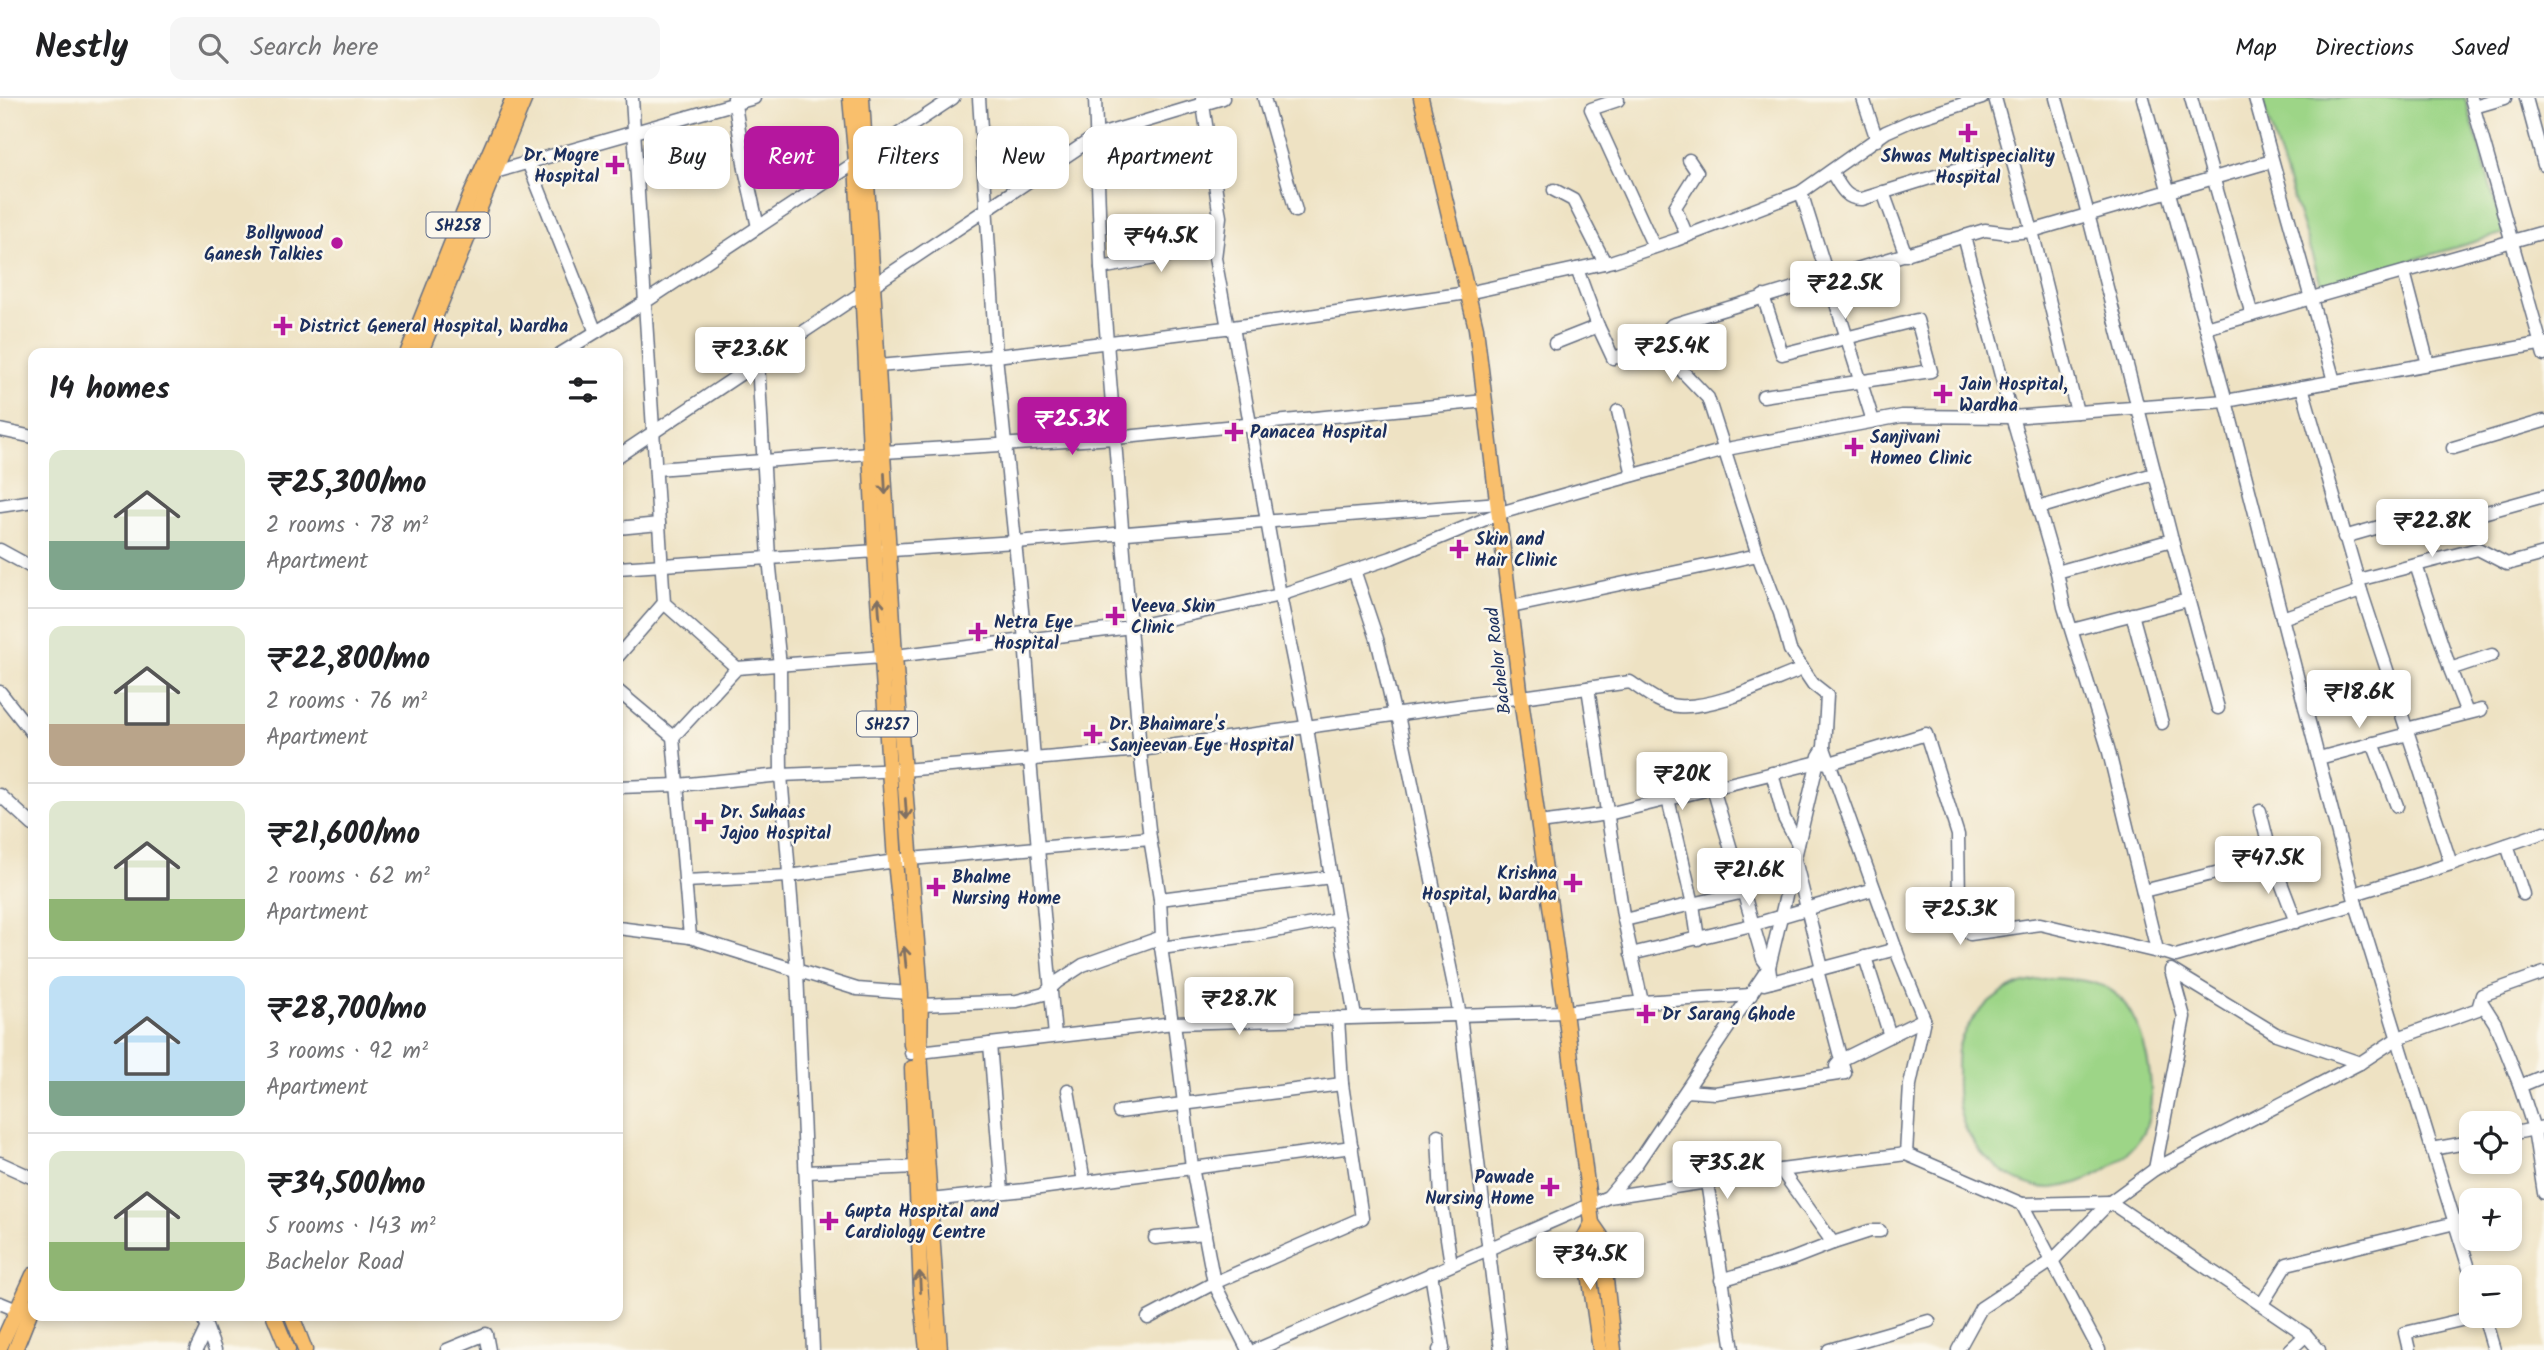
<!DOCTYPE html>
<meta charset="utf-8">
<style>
:root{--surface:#fff;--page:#f6f6f6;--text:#202124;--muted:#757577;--line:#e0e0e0;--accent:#b5179e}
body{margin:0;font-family:Kalam,sans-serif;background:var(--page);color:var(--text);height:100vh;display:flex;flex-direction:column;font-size:26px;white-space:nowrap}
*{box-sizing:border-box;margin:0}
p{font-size:23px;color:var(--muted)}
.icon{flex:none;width:38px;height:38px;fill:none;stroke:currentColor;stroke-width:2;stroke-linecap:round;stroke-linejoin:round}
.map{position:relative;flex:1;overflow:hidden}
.drawer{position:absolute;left:28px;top:250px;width:595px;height:973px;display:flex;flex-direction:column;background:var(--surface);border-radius:14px;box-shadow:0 4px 10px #0003}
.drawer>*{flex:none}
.top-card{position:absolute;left:644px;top:28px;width:665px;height:63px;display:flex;gap:14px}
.buttons{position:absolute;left:2459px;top:1013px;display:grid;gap:14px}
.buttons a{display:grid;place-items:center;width:63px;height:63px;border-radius:14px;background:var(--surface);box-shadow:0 4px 10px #0003;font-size:35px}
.price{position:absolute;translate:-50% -60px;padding:0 16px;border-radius:7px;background:#fff;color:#222;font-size:23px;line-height:46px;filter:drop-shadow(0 2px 4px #0008)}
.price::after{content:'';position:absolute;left:50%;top:42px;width:21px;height:16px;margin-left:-10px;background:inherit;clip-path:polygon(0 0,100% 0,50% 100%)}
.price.current{background:var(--accent);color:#fff}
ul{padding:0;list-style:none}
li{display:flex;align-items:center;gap:21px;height:175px;padding:0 21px}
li+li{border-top:2px solid var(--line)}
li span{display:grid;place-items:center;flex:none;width:196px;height:140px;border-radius:14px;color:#555}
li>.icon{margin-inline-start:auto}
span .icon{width:84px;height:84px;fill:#fffc;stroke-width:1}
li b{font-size:30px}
h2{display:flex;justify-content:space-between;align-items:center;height:84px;padding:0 21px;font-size:30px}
.chip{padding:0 24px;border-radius:14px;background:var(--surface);box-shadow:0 4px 10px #0003;font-size:24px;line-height:63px}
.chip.current{background:var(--accent);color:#fff}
header{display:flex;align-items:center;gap:42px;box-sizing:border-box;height:98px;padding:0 35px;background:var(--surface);border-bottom:2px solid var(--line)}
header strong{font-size:33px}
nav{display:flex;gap:38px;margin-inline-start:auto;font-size:24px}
.search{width:490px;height:63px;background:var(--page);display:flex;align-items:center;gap:18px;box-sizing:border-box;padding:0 24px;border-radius:14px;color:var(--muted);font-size:26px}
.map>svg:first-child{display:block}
.grass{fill:#9dd587;stroke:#5c8272;stroke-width:2}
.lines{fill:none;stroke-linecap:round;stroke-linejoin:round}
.minor-casing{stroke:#656e81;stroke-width:15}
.major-casing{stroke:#656e81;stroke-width:17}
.minor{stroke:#fff;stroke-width:12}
.major{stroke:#f9bf6c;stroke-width:14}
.oneway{stroke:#7f7064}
.poi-dot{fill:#b5179e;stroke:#fbf7ec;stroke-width:2.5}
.labels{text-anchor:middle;stroke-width:5;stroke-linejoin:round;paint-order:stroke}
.shield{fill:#fbf7ec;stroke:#5e6b89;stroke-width:2}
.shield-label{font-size:16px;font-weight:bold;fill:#1b2f5e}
.poi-label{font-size:18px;font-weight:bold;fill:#1b2f5e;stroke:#fbf7ec;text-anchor:start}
.street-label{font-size:18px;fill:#1b2f5e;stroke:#fbf7ec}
</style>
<header>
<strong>Nestly</strong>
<div class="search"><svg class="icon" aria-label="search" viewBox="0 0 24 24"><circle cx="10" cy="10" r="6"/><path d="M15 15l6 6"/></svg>Search here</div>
<nav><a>Map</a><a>Directions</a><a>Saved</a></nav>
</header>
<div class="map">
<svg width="2544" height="1252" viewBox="0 0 2544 1252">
<rect width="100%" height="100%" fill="#fbf7ec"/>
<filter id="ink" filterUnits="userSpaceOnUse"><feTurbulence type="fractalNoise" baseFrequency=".0143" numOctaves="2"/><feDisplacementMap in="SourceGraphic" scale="14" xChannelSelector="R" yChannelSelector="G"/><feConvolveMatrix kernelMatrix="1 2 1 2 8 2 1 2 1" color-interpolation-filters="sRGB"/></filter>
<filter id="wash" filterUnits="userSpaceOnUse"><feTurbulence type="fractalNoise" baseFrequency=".00686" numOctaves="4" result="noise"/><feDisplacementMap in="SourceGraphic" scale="28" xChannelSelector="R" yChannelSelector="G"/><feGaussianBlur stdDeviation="1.57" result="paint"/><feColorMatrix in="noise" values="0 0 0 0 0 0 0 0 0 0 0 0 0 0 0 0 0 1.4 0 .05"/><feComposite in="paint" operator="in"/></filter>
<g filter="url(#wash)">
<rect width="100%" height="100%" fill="#eee2c3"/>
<!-- grass -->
<g class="grass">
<path d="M2261 0H2465L2504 135 2322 189Z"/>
<path d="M2049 880C2068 881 2090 881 2107 890 2145 909 2164 1004 2141 1039 2123 1066 2085 1088 2052 1090 2016 1091 1979 1060 1965 1029 1958 1013 1956 995 1957 977 1957 969 1957 959 1958 951 1964 923 1993 897 2018 887 2028 884 2039 882 2049 880Z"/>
</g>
</g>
<g filter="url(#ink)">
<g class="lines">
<defs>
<g id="minor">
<path d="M632 0 664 505 737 570"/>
<path d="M734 0 745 71 758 129"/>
<path d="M979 0 996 258 1025 542 1034 662"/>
<path d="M1095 0 1101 170 1140 652 1150 740"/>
<path d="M1202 0 1220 119 1215 160 1228 230"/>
<path d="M1264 0 1296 113"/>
<path d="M1863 0 1877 42"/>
<path d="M1995 0 2032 133 2077 314"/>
<path d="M2056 0 2088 116 2172 442 2057 474 2064 509 2108 650 2157 852 2176 858 2356 806"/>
<path d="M2143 0 2226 303 2356 806 2472 1180"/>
<path d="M2191 0 2252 217"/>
<path d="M2255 0 2334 283"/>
<path d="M2471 0 2544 257"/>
<path d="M2526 0 2544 67"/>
<path d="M1618 2 1591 11 1654 149"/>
<path d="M2474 9 2505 0"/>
<path d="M528 64 595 232"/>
<path d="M1831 73C1839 86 1845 102 1862 101L1978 65"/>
<path d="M495 74 754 0"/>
<path d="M1554 92 1573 102 1605 165"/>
<path d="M1801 94 1873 323"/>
<path d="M1883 94 1906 157"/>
<path d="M1687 138 1675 109 1697 74 1689 62"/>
<path d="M1964 138 2012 319 2057 474"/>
<path d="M1101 170 1214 149"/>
<path d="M1577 171 1598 228 1613 260 1664 245"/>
<path d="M2404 174 2428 266"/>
<path d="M1763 198 1782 256 1917 222 1931 273 1763 298"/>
<path d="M1233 229 1467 195 1613 163 1676 142 1801 94 1886 34 1913 22 1982 0"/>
<path d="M2206 230 2544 134"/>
<path d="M1555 245 1598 228"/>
<path d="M560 256 645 204 953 0"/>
<path d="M758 264 769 460 1015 444 1499 405"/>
<path d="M2302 289 2358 482"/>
<path d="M1618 313 1633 377"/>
<path d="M0 332 33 339"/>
<path d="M2453 350 2544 323"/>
<path d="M618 358 1096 38 1223 0"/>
<path d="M656 371 883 354 1115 340 1485 303"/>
<path d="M0 408 33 403"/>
<path d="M2038 410 2154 376"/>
<path d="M618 430 659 426"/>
<path d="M2344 439 2379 429 2472 418 2544 398"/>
<path d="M2172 442 2218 610"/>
<path d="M0 452 33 470"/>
<path d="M1758 457 1708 300 1684 275 1665 249 1663 236 1672 227 1985 132 2009 135 2032 133 2272 63"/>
<path d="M2416 467 2478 451 2507 466 2544 456"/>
<path d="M618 470 769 460 780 568 781 677 797 873 813 1252"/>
<path d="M1354 472 1377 541 1395 618"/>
<path d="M2361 493 2358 482 2416 467 2450 571 2492 557"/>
<path d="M1511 509 1758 457 1780 515 1790 552 1813 586 1827 597 1824 650 1899 860 1924 921 1841 962 1845 975 1715 995 1686 993"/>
<path d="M2132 516 2162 625"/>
<path d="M2282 520 2361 493 2451 766"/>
<path d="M2072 532 2188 502"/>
<path d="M618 558 664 505"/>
<path d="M2450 571 2467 615"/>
<path d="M618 593 673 639 690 839 857 891 909 895"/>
<path d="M0 594 33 636"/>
<path d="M1398 617 1460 917 1501 1252"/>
<path d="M2406 631 2481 612"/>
<path d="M673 639 737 570 895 558 1131 529 1280 497 1391 460 1500 415 1580 392 1732 350 1902 318 2012 319 2226 303 2544 245"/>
<path d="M2373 645 2397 708"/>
<path d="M2319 660 2408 636"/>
<path d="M1030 662 1055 938"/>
<path d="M1772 675 1784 720 1798 746"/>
<path d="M618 689 678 687 781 677 903 672 1140 652 1630 584C1644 593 1660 607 1678 608 1716 611 1767 584 1803 571"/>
<path d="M1713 690 1763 861 1769 869 1771 884"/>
<path d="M0 697 33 727"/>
<path d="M1668 701 1693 806 1698 841"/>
<path d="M1539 725 1608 716 1818 664 1830 665 1926 636 1958 737 1959 802 1970 836 2040 826 2162 855"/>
<path d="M2507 747 2523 796"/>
<path d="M2272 761 2296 824"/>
<path d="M1795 762 1822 870"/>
<path d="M1331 779 1355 919"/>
<path d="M685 783 789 778 910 761 1150 740 1160 801 1331 779 1307 630 1280 497 1233 229 996 258 878 268"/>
<path d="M2143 793 2272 761 2260 713"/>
<path d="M2354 796 2451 766 2544 734"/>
<path d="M1624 822 1744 794"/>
<path d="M618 830 690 839"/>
<path d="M1160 842 1172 925"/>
<path d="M1161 850 1255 837 1338 821"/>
<path d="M1631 856 1752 827 1874 791"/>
<path d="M1865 859 1890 938"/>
<path d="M1817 872 1841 962 1836 968"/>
<path d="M1764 886 1896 851"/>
<path d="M2481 903 2495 925 2520 988"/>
<path d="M1642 904 1751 897"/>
<path d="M921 907 1017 903 1044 896 1057 884 1083 867 1162 839 1160 801"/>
<path d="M1174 925 1192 1069 1214 1185 1248 1252"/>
<path d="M990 946 1002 1094"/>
<path d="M911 955 1174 925 1565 914 1642 904 1623 817 1588 590"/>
<path d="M2544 978 2520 988 2534 1031 2544 1095"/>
<path d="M1068 992 1084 1084"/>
<path d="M1119 1014 1342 986"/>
<path d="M2510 1036 2544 1029"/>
<path d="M1438 1037 1441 1101 1451 1166"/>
<path d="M2432 1051 2471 1044"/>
<path d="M1906 1056 1910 987 1924 921"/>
<path d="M0 1065 33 1080"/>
<path d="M2155 1071 2184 919 2171 872 2276 936 2360 965"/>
<path d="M807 1074 916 1069"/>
<path d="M1707 1084 1781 1072 1906 1056 2022 1106 2099 1252"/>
<path d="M1608 1099 1707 1084 1733 1252"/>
<path d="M930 1102 1025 1092 1352 1049"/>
<path d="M2022 1106 2110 1104 2306 1237 2319 1252"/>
<path d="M1155 1140 1205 1135"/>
<path d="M1833 1145 1870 1133H1880"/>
<path d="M1431 1175 1443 1250 1439 1252"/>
<path d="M1721 1182 1792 1161 1833 1145 1781 1072"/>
<path d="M0 1205 17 1212"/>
<path d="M2262 1206 2287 1166 2455 1125"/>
<path d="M202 1218 215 1252"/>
<path d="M2484 1218 2494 1252"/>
<path d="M1148 1220 1214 1185 1362 1120 1342 986 1338 920"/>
<path d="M196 1252 206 1231"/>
<path d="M447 1252 486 1236 489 1252"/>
<path d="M1256 1252 1608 1099 1637 1065 1769 869 1819 658 1824 650"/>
<path d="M1829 1252 1929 1223"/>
<path d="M1958 1252 1981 1210 2052 1163 2110 1104 2155 1071 2360 965 2398 940 2478 911 2482 897 2544 875"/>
<path d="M2290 1252 2306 1237"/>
<path d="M2409 1252 2405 1235 2478 1218"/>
</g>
<g id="major">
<path d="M850 0 856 64 875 454 895 764 909 895 911 947"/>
<path d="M862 0 895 558 921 896 920 954 940 1252"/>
<path d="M1421 0 1476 230 1522 608 1565 914 1592 1125 1601 1138 1614 1252"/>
<path d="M407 256 469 101 513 0"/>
<path d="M420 256 525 0"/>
<path d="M912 970 921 1195 927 1252"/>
<path d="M1592 1125 1584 1140 1600 1252"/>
<path d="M274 1218 288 1252"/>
<path d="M292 1218 305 1252"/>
<path d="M0 1249 33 1177"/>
<path d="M15 1252 33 1207"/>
</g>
</defs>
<!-- minor casing -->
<use href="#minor" class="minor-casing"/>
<!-- major casing -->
<use href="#major" class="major-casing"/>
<!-- minor -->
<use href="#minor" class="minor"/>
<!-- major -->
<use href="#major" class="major"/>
</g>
<!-- one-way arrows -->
<defs><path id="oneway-shaft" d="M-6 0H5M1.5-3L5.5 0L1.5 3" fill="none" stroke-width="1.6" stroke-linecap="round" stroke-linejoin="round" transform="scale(1.75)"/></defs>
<g class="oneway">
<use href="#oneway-shaft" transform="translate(885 386) rotate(87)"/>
<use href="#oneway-shaft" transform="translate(879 510) rotate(-94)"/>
<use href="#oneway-shaft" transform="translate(906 711) rotate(86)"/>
<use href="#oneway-shaft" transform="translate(905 859) rotate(-96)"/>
<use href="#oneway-shaft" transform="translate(920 1184) rotate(-93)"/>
</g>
</g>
<!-- markers -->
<g class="poi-dot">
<path d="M1964.5 24.5h7v7h7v7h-7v7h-7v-7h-7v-7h7z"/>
<path d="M611.5 56.5h7v7h7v7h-7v7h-7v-7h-7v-7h7z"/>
<circle cx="337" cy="145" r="7"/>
<path d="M279.5 217.5h7v7h7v7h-7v7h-7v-7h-7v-7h7z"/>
<path d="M1939.5 285.5h7v7h7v7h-7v7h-7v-7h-7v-7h7z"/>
<path d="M1230.5 323.5h7v7h7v7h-7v7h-7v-7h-7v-7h7z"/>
<path d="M1850.5 338.5h7v7h7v7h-7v7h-7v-7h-7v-7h7z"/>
<path d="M1455.5 440.5h7v7h7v7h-7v7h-7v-7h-7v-7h7z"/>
<path d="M1111.5 507.5h7v7h7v7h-7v7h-7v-7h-7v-7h7z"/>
<path d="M974.5 523.5h7v7h7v7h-7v7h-7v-7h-7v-7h7z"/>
<path d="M1089.5 625.5h7v7h7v7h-7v7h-7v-7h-7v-7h7z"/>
<path d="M700.5 713.5h7v7h7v7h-7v7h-7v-7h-7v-7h7z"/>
<path d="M1569.5 774.5h7v7h7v7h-7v7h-7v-7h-7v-7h7z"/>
<path d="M932.5 778.5h7v7h7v7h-7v7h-7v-7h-7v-7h7z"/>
<path d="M1642.5 905.5h7v7h7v7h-7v7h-7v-7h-7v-7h7z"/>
<path d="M1546.5 1078.5h7v7h7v7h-7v7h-7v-7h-7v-7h7z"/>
<path d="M825.5 1112.5h7v7h7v7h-7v7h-7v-7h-7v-7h7z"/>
</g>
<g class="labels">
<!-- shield labels -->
<g class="shield">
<rect x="426.5" y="114.5" width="63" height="25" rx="5"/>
<rect x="857" y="613.5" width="60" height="25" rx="5"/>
</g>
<g class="shield-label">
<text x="458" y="133">SH258</text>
<text x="887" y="632">SH257</text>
</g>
<!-- poi labels -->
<g class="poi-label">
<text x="599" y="63" text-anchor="end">Dr. Mogre<tspan x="599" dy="21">Hospital</tspan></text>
<text x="1968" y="64" text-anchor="middle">Shwas Multispeciality<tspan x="1968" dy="21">Hospital</tspan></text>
<text x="323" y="141" text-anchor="end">Bollywood<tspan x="323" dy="21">Ganesh Talkies</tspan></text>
<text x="299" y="234">District General Hospital, Wardha</text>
<text x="1959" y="292">Jain Hospital,<tspan x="1959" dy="21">Wardha</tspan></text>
<text x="1250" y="340">Panacea Hospital</text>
<text x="1870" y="345">Sanjivani<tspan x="1870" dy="21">Homeo Clinic</tspan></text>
<text x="1475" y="447">Skin and<tspan x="1475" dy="21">Hair Clinic</tspan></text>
<text x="1131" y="514">Veeva Skin<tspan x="1131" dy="21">Clinic</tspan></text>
<text x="994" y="530">Netra Eye<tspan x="994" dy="21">Hospital</tspan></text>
<text x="1109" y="632">Dr. Bhaimare's<tspan x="1109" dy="21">Sanjeevan Eye Hospital</tspan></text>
<text x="720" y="720">Dr. Suhaas<tspan x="720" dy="21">Jajoo Hospital</tspan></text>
<text x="1557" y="781" text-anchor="end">Krishna<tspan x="1557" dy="21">Hospital, Wardha</tspan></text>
<text x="952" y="785">Bhalme<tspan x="952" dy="21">Nursing Home</tspan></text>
<text x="1662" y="922">Dr Sarang Ghode</text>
<text x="1534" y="1085" text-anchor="end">Pawade<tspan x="1534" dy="21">Nursing Home</tspan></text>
<text x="845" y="1119">Gupta Hospital and<tspan x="845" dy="21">Cardiology Centre</tspan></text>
</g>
<!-- street labels -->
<g class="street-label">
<text transform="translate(1498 563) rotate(-97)" y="6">Bachelor Road</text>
</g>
</g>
</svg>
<div class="buttons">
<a><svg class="icon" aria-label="locate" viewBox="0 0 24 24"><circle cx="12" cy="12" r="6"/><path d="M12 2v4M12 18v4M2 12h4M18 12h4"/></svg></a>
<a>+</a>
<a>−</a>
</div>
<b class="price" style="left:1161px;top:176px">₹44.5K</b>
<b class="price" style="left:1845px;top:223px">₹22.5K</b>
<b class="price" style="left:1672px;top:286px">₹25.4K</b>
<b class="price" style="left:750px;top:289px">₹23.6K</b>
<b class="price current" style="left:1072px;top:359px">₹25.3K</b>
<b class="price" style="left:2432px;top:461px">₹22.8K</b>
<b class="price" style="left:2359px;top:632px">₹18.6K</b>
<b class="price" style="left:1682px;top:714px">₹20K</b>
<b class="price" style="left:2268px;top:798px">₹47.5K</b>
<b class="price" style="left:1749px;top:810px">₹21.6K</b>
<b class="price" style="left:1960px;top:849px">₹25.3K</b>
<b class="price" style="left:1239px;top:939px">₹28.7K</b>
<b class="price" style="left:1727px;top:1103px">₹35.2K</b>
<b class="price" style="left:1590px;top:1194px">₹34.5K</b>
<div class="top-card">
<a class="chip">Buy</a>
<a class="chip current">Rent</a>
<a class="chip">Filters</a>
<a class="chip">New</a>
<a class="chip">Apartment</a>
</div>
<section class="drawer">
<h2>14 homes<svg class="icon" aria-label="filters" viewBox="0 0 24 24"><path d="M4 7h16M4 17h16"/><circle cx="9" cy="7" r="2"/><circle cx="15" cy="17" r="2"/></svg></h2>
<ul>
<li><span style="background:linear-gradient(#dfe7d0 65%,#7fa58c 0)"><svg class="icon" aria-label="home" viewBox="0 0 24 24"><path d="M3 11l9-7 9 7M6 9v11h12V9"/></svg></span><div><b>₹25,300/mo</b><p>2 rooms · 78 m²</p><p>Apartment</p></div></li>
<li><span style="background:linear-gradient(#dfe7d0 70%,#b9a48a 0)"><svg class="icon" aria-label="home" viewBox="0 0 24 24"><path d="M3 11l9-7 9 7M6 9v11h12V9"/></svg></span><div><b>₹22,800/mo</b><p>2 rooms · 76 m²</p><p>Apartment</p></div></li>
<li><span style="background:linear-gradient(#dfe7d0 70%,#8fb573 0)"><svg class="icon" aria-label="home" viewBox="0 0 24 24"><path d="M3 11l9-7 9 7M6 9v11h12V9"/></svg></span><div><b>₹21,600/mo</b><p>2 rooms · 62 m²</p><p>Apartment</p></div></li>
<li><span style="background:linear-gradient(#bfe0f5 75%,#7fa58c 0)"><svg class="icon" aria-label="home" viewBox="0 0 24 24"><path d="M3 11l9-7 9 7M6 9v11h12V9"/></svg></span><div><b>₹28,700/mo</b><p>3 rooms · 92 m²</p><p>Apartment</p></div></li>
<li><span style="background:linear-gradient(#dfe7d0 65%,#8fb573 0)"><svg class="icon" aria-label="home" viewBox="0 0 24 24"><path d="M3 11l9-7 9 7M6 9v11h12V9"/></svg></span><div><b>₹34,500/mo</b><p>5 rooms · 143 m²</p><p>Bachelor Road</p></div></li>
</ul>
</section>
</div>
